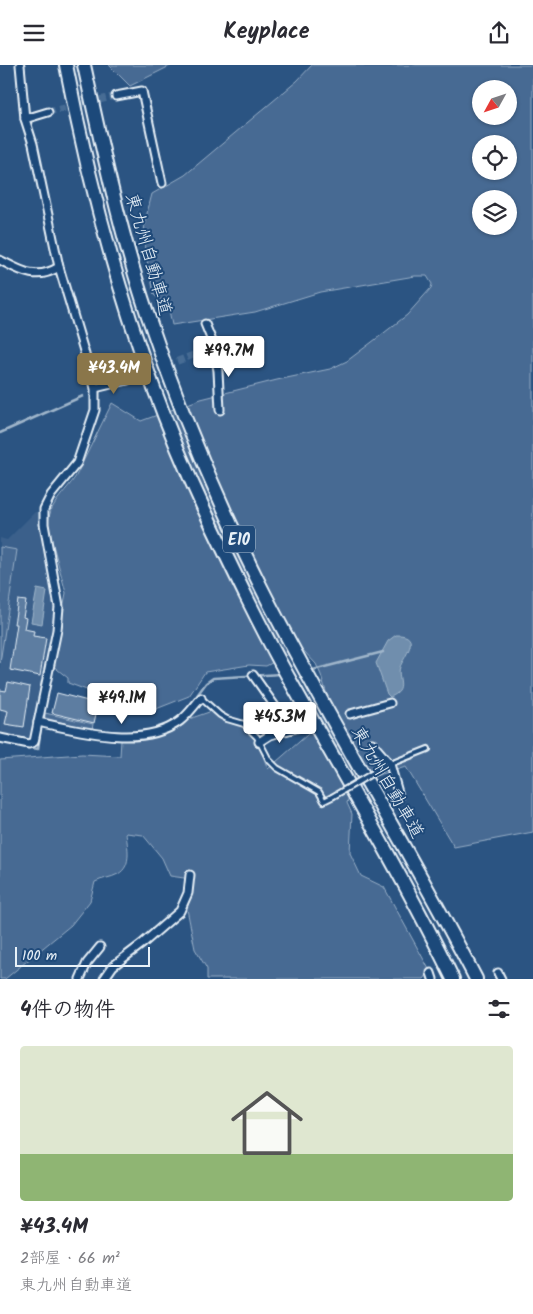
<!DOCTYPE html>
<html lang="ja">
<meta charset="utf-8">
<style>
:root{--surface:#fff;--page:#f2f2f3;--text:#2b2b33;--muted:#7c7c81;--line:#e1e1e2;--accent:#8a764a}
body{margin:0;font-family:Kalam,"Klee One",sans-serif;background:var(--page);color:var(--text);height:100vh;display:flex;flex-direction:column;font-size:19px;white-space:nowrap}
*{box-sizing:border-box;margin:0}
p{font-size:16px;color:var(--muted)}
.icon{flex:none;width:28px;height:28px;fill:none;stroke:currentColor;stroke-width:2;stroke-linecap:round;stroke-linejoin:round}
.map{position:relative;height:914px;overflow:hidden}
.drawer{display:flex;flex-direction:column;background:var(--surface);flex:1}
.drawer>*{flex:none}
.needle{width:32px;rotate:230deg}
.tools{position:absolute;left:472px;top:15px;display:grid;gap:10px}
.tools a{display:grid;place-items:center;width:45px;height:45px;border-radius:50%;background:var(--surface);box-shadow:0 1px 4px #0004;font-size:25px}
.scale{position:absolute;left:15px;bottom:12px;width:135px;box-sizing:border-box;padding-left:5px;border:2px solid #e8f1f8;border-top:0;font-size:14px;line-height:18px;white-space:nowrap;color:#e8f1f8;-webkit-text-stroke:4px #1f4a7a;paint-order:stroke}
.price{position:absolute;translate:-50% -42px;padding:0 11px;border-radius:5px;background:#fff;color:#222;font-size:16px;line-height:32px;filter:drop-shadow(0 1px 2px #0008)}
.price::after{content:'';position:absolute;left:50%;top:30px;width:15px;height:11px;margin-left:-8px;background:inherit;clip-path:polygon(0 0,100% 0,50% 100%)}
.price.active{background:var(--accent);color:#fff}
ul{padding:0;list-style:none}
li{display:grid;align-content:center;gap:10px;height:265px;padding:0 20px}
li+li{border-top:1px solid var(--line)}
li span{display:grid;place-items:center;height:155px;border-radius:5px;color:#555}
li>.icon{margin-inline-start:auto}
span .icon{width:90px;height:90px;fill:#fffc;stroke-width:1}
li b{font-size:21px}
h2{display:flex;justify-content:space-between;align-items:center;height:60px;padding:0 20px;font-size:21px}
header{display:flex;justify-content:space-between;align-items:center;height:65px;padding:0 20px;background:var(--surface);font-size:22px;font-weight:800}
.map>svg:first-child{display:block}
.built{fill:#3a608b}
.green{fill:#476b93;stroke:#98aec6;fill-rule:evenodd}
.water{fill:#708ead;stroke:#a0b6cb}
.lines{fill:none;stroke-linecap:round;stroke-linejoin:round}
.stream{stroke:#a0b6cb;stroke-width:2.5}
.building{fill:#5d7da1;stroke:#e8f1f8}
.minor-tunnel{stroke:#476c94;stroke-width:7;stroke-dasharray:7 3.5;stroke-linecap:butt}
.service-casing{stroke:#e8f1f8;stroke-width:8}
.minor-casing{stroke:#e8f1f8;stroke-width:11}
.motorway-casing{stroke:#e8f1f8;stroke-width:16}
.service{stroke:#1f4a7a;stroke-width:4}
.minor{stroke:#1f4a7a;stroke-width:7}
.motorway{stroke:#1f4a7a;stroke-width:12}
.service-bridge-casing{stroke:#e8f1f8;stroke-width:8;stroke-linecap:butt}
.service-bridge{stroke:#1f4a7a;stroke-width:4}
.labels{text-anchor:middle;stroke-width:4;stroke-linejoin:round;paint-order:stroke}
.shield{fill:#1f4a7a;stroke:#acbfd2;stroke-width:1}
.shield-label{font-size:16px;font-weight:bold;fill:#e8f1f8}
.street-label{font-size:18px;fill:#e8f1f8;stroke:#1f4a7a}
</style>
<header><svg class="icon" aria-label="menu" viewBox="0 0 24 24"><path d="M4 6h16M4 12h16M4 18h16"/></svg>Keyplace<svg class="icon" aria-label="share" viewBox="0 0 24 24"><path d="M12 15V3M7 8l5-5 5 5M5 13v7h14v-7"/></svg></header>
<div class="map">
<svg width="533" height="914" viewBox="0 0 533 914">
<rect width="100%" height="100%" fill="#2b5482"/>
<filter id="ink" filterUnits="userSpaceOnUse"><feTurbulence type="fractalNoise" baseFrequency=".02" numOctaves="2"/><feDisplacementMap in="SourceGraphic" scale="10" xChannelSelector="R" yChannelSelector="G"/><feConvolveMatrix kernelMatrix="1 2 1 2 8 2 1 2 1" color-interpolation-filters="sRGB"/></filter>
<g filter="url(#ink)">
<!-- built -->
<path class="built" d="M35 447H42L40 456 42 470 59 528 32 673 29 676 0 670V473L7 475Z"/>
<!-- green -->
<g class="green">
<path d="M109 0H172L130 21Z"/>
<path d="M312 0H533V767L454 782 406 702 375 711 350 728 347 738 352 749 350 788 361 811 384 822 430 906 424 914H207V904L195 884 187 844 193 821 184 813 170 811 162 793 143 770 126 768C127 780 133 801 118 809 111 813 103 813 95 817L90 836 71 860 5 914H0V695L82 689 120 691 121 675 161 668 175 664 186 655 212 646C222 653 232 654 242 660 258 668 261 688 268 704L315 663 326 644 327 630 321 610 316 599 301 583 266 601 249 600 205 607 189 631 151 646 132 642 68 618V613L52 600 66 528 48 461C48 439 65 428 76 411L112 338 141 356 201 334 277 315 330 304 347 296 380 271 407 250 431 223 432 219 427 211H415L320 227 255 247 172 260 168 240 154 230 150 207 145 188 144 169 145 156 152 129 185 110 297 16ZM481 24H509V51H481ZM481 79H509V106H481ZM481 134H509V161H481Z"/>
<path d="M0 482 17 485 0 598Z"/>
<path d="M45 648 93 659 92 665 45 653Z"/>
</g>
<!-- water -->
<g class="water">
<path d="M37 524 47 526 42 559 31 557Z"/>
<path d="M396 570C424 569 403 593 400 602 396 614 409 625 390 632L387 629 376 598 388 576Z"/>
</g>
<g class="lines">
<!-- stream -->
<g class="stream">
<path d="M0 368 83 331"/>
<path d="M309 606 383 587"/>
<path d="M185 647 206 618 213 613 281 609"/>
<path d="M143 667 155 664"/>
<path d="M0 677 38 684 41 663"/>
</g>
</g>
<!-- building -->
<g class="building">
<path d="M18 535 26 536 23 552 26 553 24 564 34 566 33 571 46 573 40 611 10 605 17 559H14Z"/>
<path d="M8 617 30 622 24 662 5 659 8 646 0 644V625L6 626Z"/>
<path d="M57 628 88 636 89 634 99 636 94 658 52 648Z"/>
</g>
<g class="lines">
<!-- minor-tunnel -->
<g class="minor-tunnel">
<path d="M48 47 116 31"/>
<path d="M128 315 201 287"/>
<path d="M296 663 350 649"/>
</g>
<defs>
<g id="service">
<path d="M201 633 220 650 227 654 244 659 257 672 269 695 277 703 319 727 324 736 332 732"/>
<path d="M390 699 428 684"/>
</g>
<g id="minor">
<path d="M116 31 142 26 162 118"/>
<path d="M25 54 48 47"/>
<path d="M0 195C21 206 36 216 59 202"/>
<path d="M205 259 214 281 218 306 220 345"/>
<path d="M201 287 215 283"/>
<path d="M95 323 128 315"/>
<path d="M253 610 291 664"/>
<path d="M350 649 390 638"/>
<path d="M38 657C79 666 143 684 180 656 188 650 194 641 201 633"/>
<path d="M0 673 29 679 34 677 57 565 59 542 44 459V444L51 430 77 398 95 345V323L59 202 33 79 25 54 20 0"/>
<path d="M259 677 270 670 296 663"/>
<path d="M372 678 390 699 399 731"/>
<path d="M431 908 433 914"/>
<path d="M498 908 501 914"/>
<path d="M80 914 87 898 100 882"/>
<path d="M104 914 113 901 142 879 180 846 188 828 190 810"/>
</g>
<g id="motorway">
<path d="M66 0C95 151 139 305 204 444 232 503 260 562 292 619 347 717 404 813 453 914"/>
<path d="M84 0C102 83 120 167 147 248 178 342 217 434 261 522 328 655 408 782 476 914"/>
</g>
</defs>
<!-- service casing -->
<use href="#service" class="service-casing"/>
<!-- minor casing -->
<use href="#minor" class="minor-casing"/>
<!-- motorway casing -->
<use href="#motorway" class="motorway-casing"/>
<!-- service -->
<use href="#service" class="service"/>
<!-- minor -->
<use href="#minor" class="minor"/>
<!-- motorway -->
<use href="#motorway" class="motorway"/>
<defs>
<path id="service-bridge" d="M332 732 385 701"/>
</defs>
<!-- service-bridge casing -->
<use href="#service-bridge" class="service-bridge-casing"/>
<!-- service-bridge -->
<use href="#service-bridge" class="service-bridge"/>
</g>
</g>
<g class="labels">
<!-- shield labels -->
<rect class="shield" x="223" y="460.5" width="32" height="27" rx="4"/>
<g class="shield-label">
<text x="239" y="480">E10</text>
</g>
<!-- street labels -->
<g class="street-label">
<text transform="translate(149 189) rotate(74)" y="6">東九州自動車道</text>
<text transform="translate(388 717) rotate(60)" y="6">東九州自動車道</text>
</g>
</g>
</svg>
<div class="tools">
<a><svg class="needle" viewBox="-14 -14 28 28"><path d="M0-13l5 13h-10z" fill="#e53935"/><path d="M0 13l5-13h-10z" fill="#7c7c81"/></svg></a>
<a><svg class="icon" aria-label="locate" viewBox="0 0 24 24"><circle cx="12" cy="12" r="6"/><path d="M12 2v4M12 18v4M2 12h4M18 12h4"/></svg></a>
<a><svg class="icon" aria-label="layers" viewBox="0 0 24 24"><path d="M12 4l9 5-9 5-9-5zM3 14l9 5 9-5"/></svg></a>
</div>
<div class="scale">100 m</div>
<b class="price" style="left:229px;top:313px">¥99.7M</b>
<b class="price active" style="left:114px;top:330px">¥43.4M</b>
<b class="price" style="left:122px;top:660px">¥49.1M</b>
<b class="price" style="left:280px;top:679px">¥45.3M</b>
</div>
<section class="drawer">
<h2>4件の物件<svg class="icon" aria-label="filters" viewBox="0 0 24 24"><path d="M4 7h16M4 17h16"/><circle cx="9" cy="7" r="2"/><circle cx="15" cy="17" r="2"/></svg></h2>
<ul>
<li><span style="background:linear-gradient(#dfe7d0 70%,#8fb573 0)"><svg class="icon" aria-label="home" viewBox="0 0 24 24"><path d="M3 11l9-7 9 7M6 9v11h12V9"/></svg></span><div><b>¥43.4M</b><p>2部屋 · 66 m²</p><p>東九州自動車道</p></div></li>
</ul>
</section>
